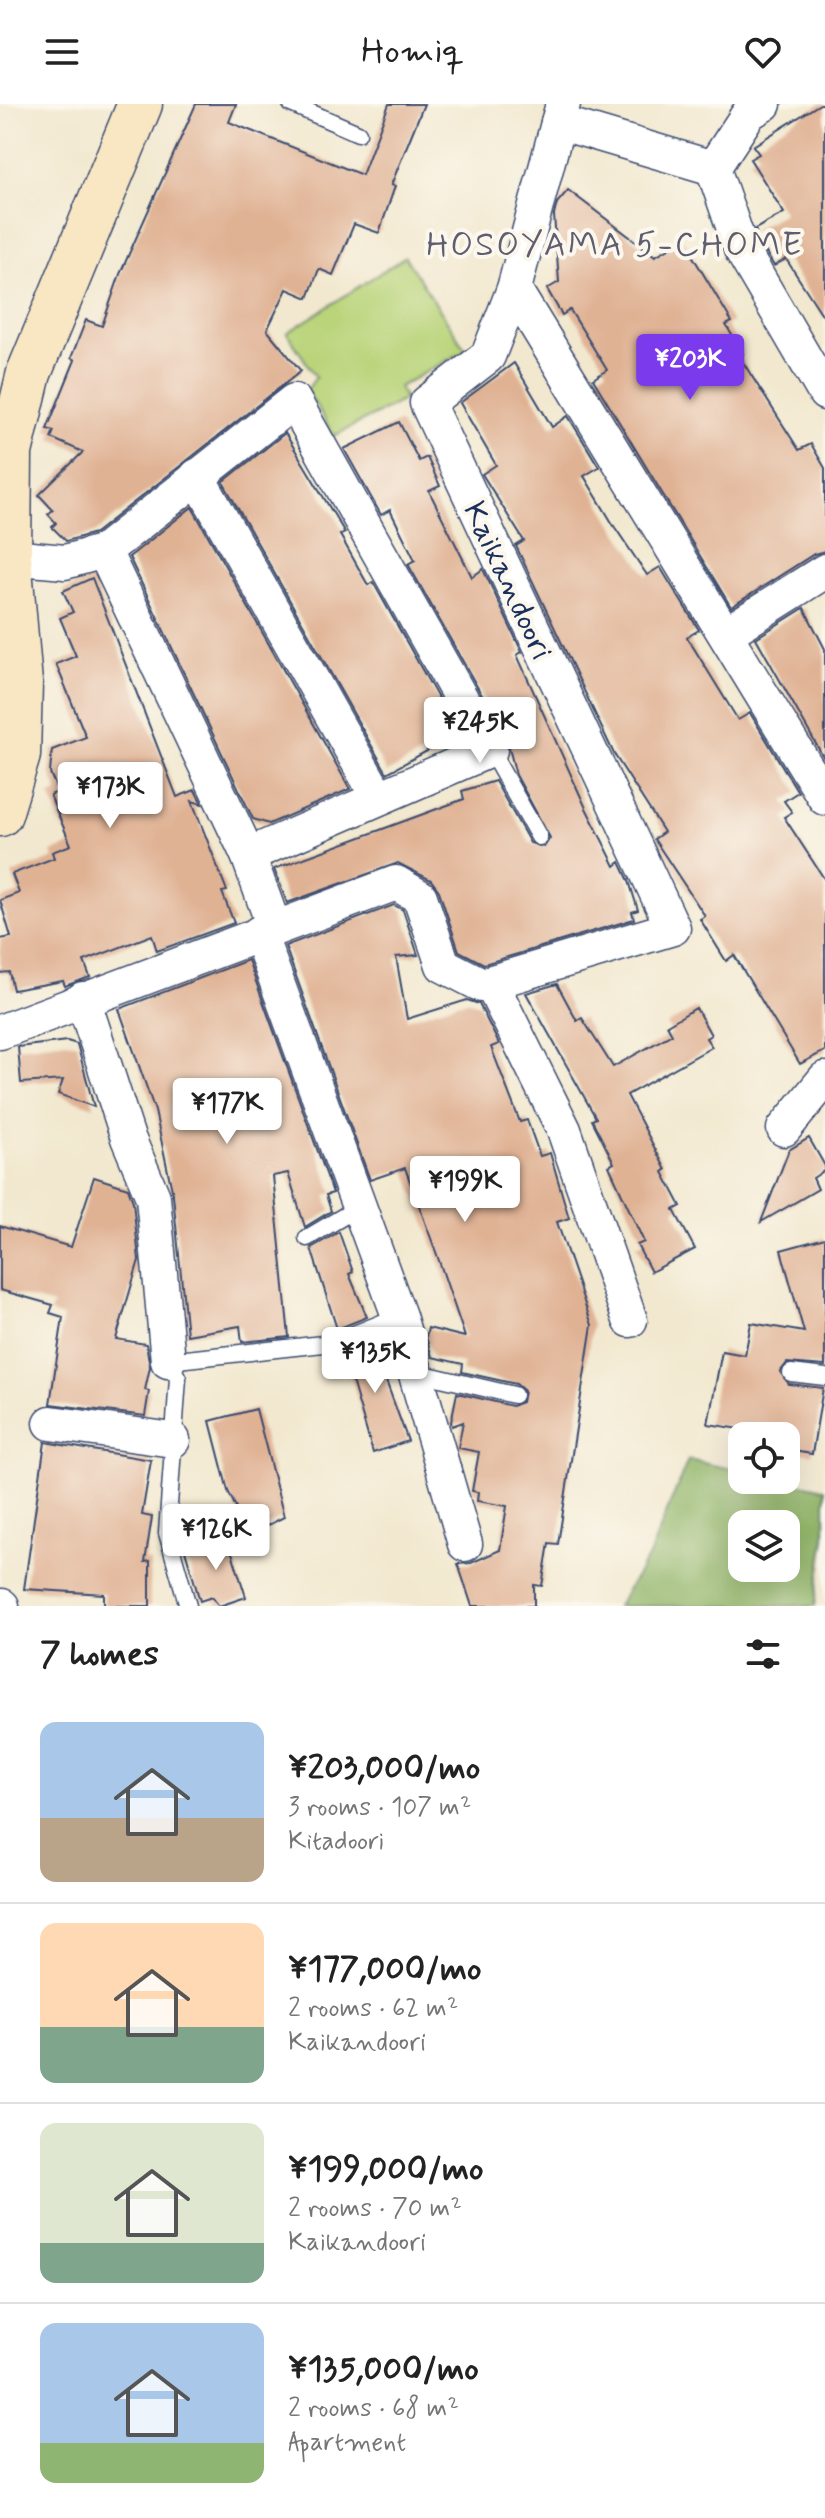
<!DOCTYPE html>
<meta charset="utf-8">
<style>
:root{--surface:#fff;--page:#f2f2f2;--text:#222;--muted:#767676;--line:#e0e0e0;--accent:#7c3aed}
body{margin:0;font-family:Mynerve,sans-serif;background:var(--page);color:var(--text);height:100vh;display:flex;flex-direction:column;font-size:30px;white-space:nowrap}
*{box-sizing:border-box;margin:0}
p{font-size:26px;color:var(--muted)}
.icon{flex:none;width:44px;height:44px;fill:none;stroke:currentColor;stroke-width:2;stroke-linecap:round;stroke-linejoin:round}
.map{position:relative;height:1502px;overflow:hidden}
.panel{display:flex;flex-direction:column;background:var(--surface);flex:1}
.panel>*{flex:none}
.controls{position:absolute;left:728px;top:1318px;display:grid;gap:16px}
.controls a{display:grid;place-items:center;width:72px;height:72px;border-radius:16px;background:var(--surface);box-shadow:0 8px 32px #0002;font-size:40px}
.price{position:absolute;translate:-50% -68px;padding:0 18px;border-radius:8px;background:#fff;color:#222;font-size:26px;line-height:52px;filter:drop-shadow(0 2px 4px #0008)}
.price::after{content:'';position:absolute;left:50%;top:48px;width:24px;height:18px;margin-left:-12px;background:inherit;clip-path:polygon(0 0,100% 0,50% 100%)}
.price.on{background:var(--accent);color:#fff}
ul{padding:0;list-style:none}
li{display:flex;align-items:center;gap:24px;height:200px;padding:0 40px}
li+li{border-top:2px solid var(--line)}
li span{display:grid;place-items:center;flex:none;width:224px;height:160px;border-radius:16px;color:#555}
li>.icon{margin-inline-start:auto}
span .icon{width:96px;height:96px;fill:#fffc;stroke-width:1}
li b{font-size:34px}
h2{display:flex;justify-content:space-between;align-items:center;height:96px;padding:0 40px;font-size:34px}
header{display:flex;justify-content:space-between;align-items:center;height:104px;padding:0 40px;background:var(--surface);font-size:36px;font-weight:600}
.map>svg:first-child{display:block}
.green{fill:#bad47a;stroke:#6a826c;stroke-width:2}
.forest{fill:#93b66a;stroke:#577264;stroke-width:2;fill-rule:evenodd}
.building{fill:#e0b294}
.lines{fill:none;stroke-linecap:round;stroke-linejoin:round}
.lane-casing{stroke:#3b4b6f;stroke-width:19}
.street-casing{stroke:#3b4b6f;stroke-width:37}
.secondary-casing{stroke:#3b4b6f;stroke-width:47}
.lane{stroke:#fff;stroke-width:16}
.street{stroke:#fff;stroke-width:34}
.secondary{stroke:#f9e7c3;stroke-width:44}
.labels{text-anchor:middle;stroke-width:8;stroke-linejoin:round;paint-order:stroke}
.street-label{font-size:32px;fill:#1b2f5e;stroke:#fbf7ec}
.neighbourhood-label{font-size:34px;letter-spacing:2px;fill:#605d71;stroke:#fbf7ec}
</style>
<header><svg class="icon" aria-label="menu" viewBox="0 0 24 24"><path d="M4 6h16M4 12h16M4 18h16"/></svg>Homiq<svg class="icon" aria-label="heart" viewBox="0 0 24 24"><path d="M12 20l-8-8c-3-5 5-10 8-4 3-6 11-1 8 4z"/></svg></header>
<div class="map">
<svg width="825" height="1502" viewBox="0 0 825 1502">
<rect width="100%" height="100%" fill="#fbf7ec"/>
<filter id="ink" filterUnits="userSpaceOnUse"><feTurbulence type="fractalNoise" baseFrequency=".0125" numOctaves="2"/><feDisplacementMap in="SourceGraphic" scale="16" xChannelSelector="R" yChannelSelector="G"/><feConvolveMatrix kernelMatrix="1 2 1 2 8 2 1 2 1" color-interpolation-filters="sRGB"/></filter>
<filter id="wash" filterUnits="userSpaceOnUse"><feTurbulence type="fractalNoise" baseFrequency=".006" numOctaves="4" result="noise"/><feDisplacementMap in="SourceGraphic" scale="32" xChannelSelector="R" yChannelSelector="G"/><feGaussianBlur stdDeviation="1.8" result="paint"/><feColorMatrix in="noise" values="0 0 0 0 0 0 0 0 0 0 0 0 0 0 0 0 0 1.4 0 .05"/><feComposite in="paint" operator="in"/></filter>
<g filter="url(#wash)">
<rect width="100%" height="100%" fill="#f2e8cf"/>
<!-- green -->
<path class="green" d="M405 153 466 246 399 283 405 295 334 332 307 286 316 273 287 229Z"/>
<!-- forest -->
<path class="forest" d="M688 1356 742 1367V1376H783L825 1385V1432L815 1502H617L649 1452ZM742 1420H786V1464H742Z"/>
<g id="blocks">
<!-- building -->
<g class="building">
<path d="M196 0H236L229 18 362 71 389 0H424L391 81 395 82 379 129 354 120 333 171 319 165 308 194 287 185 267 226 301 267 95 429 66 437 52 423 56 419 48 410 53 406 39 391 83 348 51 334 54 327 47 325 75 256 71 254 86 216 102 222 120 170Z"/>
<path d="M820 0H825V215L786 155 774 162 759 137 755 125 784 109 750 55 759 50 753 42Z"/>
<path d="M568 86 655 152 683 136 732 218 726 221 743 250 739 252 799 346 811 340 825 364V447L814 450 731 503 593 275 607 266 570 206 562 211 547 185 559 178 554 111 557 99Z"/>
<path d="M514 259 552 323 568 312 599 363 584 372 614 422 647 471 660 463 699 526 687 533 738 616 750 609 798 688 784 697 792 708 784 713 825 776V947L800 960 734 851 726 857 700 815 705 812 654 735 664 728 614 650 516 442 524 437 482 370 496 361 460 299Z"/>
<path d="M399 318 419 357 427 353 440 382 429 387 472 473 483 465 522 548 517 551 585 702 615 762 620 758 629 777 638 806 632 808 634 815 484 860 459 847 439 787 431 776 398 759 287 799 274 765 464 695 462 687 495 677 530 739 544 743 550 734 516 671 507 636 408 460 415 456 390 406 381 411 344 345Z"/>
<path d="M285 329 345 429 340 431 368 481 373 478 458 630 387 669 223 378Z"/>
<path d="M192 403 350 685 269 720 253 715 129 453Z"/>
<path d="M92 474 177 693 195 686 202 700 192 697 227 787 222 788 234 819 157 847 152 831 84 857 90 873 65 882 63 877 13 886 9 868 0 869V835L11 833 0 796 19 789 12 770 54 754 52 748 71 741 50 691 58 688 50 669 52 646 86 633 56 560 76 552 60 514 73 508 63 487Z"/>
<path d="M804 504 825 545V656L756 534Z"/>
<path d="M394 801 403 806 418 851 396 853 407 915 467 896 479 900 499 940 491 943 520 1018 527 1016 540 1052 550 1049 569 1114 557 1118 592 1221 558 1440 549 1439 542 1482 534 1481V1502H472L458 1460 471 1459 500 1446 507 1402 477 1397 478 1388 472 1387 479 1348 458 1344 463 1318 452 1322 451 1318 457 1289 512 1302 522 1298 524 1287 516 1280 462 1268 463 1260 432 1253 426 1233 428 1224 465 1233 436 1148 405 1064 370 1076 285 842Z"/>
<path d="M248 856 333 1089 326 1091 331 1107 305 1123 288 1069 273 1072 289 1233 242 1238 240 1222 187 1231 173 1091 155 1007 119 905Z"/>
<path d="M557 880 577 917 582 914 613 963 672 930 667 921 696 904 711 931 706 934 712 943 627 991 666 1066 663 1068 681 1102 674 1106 695 1145 651 1168 637 1141 644 1138 609 1062 614 1059 592 1016 596 1014 526 889Z"/>
<path d="M67 937 77 940 94 1003 58 990 63 976 21 979 18 943Z"/>
<path d="M809 1034 825 1062V1066L813 1074 818 1085 761 1118 789 1046Z"/>
<path d="M94 1073 128 1084 133 1098 139 1156 116 1235 146 1240 150 1263 145 1286 149 1287 145 1312 50 1300 63 1213 50 1209 53 1201 0 1186V1122L71 1143Z"/>
<path d="M339 1128 353 1168 349 1170 367 1213 337 1225 311 1144Z"/>
<path d="M825 1134V1262L787 1259 780 1268 789 1280 823 1284 812 1350 786 1346V1332L708 1320 722 1247 745 1251 751 1219 804 1228 781 1146Z"/>
<path d="M375 1234 391 1272 385 1274 408 1337 373 1349 343 1246Z"/>
<path d="M256 1305 284 1413 249 1431 228 1387 210 1317Z"/>
<path d="M45 1338 151 1356 142 1411 152 1413 145 1458 150 1457V1502H104V1490L24 1485Z"/>
<path d="M227 1433 246 1493 219 1502 212 1493 200 1497 185 1446Z"/>
</g>
</g>
</g>
<g filter="url(#ink)">
<use href="#blocks" fill-opacity="0" stroke="#3b4b6f" stroke-width="2"/>
<g class="lines">
<defs>
<g id="lane">
<path d="M291 0 358 29"/>
<path d="M490 646 539 733"/>
<path d="M307 1134 359 1103"/>
<path d="M415 1268 514 1291"/>
<path d="M791 1269 825 1273"/>
<path d="M188 1502 167 1429 178 1274 168 1257 332 1239 399 1212"/>
</g>
<g id="street">
<path d="M764 0 749 9 713 64 741 145 825 289"/>
<path d="M558 18 713 64"/>
<path d="M514 185 825 694"/>
<path d="M197 372 378 693"/>
<path d="M104 447 248 751 274 823"/>
<path d="M9 453 65 458 104 447 294 297 490 646 248 751"/>
<path d="M727 529 825 467"/>
<path d="M259 829 399 1212 465 1440"/>
<path d="M491 879 564 1026 630 1216"/>
<path d="M83 895 128 1034 153 1093 168 1257"/>
<path d="M0 928 396 779 420 793 443 861 482 881 673 824 427 299 488 252 514 185 563 0"/>
<path d="M784 1025 825 975"/>
<path d="M51 1319 173 1336"/>
<path d="M0 1502H2"/>
</g>
<path id="secondary" d="M0 710 18 651 20 579 9 453 10 348 29 269 140 0"/>
</defs>
<!-- lane casing -->
<use href="#lane" class="lane-casing"/>
<!-- street casing -->
<use href="#street" class="street-casing"/>
<!-- secondary casing -->
<use href="#secondary" class="secondary-casing"/>
<!-- lane -->
<use href="#lane" class="lane"/>
<!-- street -->
<use href="#street" class="street"/>
<!-- secondary -->
<use href="#secondary" class="secondary"/>
</g>
</g>
<g class="labels">
<!-- street labels -->
<g class="street-label">
<text transform="translate(509 476) rotate(65)" y="11">Kaikandoori</text>
</g>
<!-- neighbourhood labels -->
<g class="neighbourhood-label">
<text x="615" y="151">HOSOYAMA 5-CHOME</text>
</g>
</g>
</svg>
<div class="controls">
<a><svg class="icon" aria-label="locate" viewBox="0 0 24 24"><circle cx="12" cy="12" r="6"/><path d="M12 2v4M12 18v4M2 12h4M18 12h4"/></svg></a>
<a><svg class="icon" aria-label="layers" viewBox="0 0 24 24"><path d="M12 4l9 5-9 5-9-5zM3 14l9 5 9-5"/></svg></a>
</div>
<b class="price on" style="left:690px;top:298px">¥203K</b>
<b class="price" style="left:480px;top:661px">¥245K</b>
<b class="price" style="left:110px;top:726px">¥173K</b>
<b class="price" style="left:227px;top:1042px">¥177K</b>
<b class="price" style="left:465px;top:1120px">¥199K</b>
<b class="price" style="left:375px;top:1291px">¥135K</b>
<b class="price" style="left:216px;top:1468px">¥126K</b>
</div>
<section class="panel">
<h2>7 homes<svg class="icon" aria-label="filters" viewBox="0 0 24 24"><path d="M4 7h16M4 17h16"/><circle cx="9" cy="7" r="2"/><circle cx="15" cy="17" r="2"/></svg></h2>
<ul>
<li><span style="background:linear-gradient(#a9c7e8 60%,#b9a48a 0)"><svg class="icon" aria-label="home" viewBox="0 0 24 24"><path d="M3 11l9-7 9 7M6 9v11h12V9"/></svg></span><div><b>¥203,000/mo</b><p>3 rooms · 107 m²</p><p>Kitadoori</p></div></li>
<li><span style="background:linear-gradient(#ffd9b3 65%,#7fa58c 0)"><svg class="icon" aria-label="home" viewBox="0 0 24 24"><path d="M3 11l9-7 9 7M6 9v11h12V9"/></svg></span><div><b>¥177,000/mo</b><p>2 rooms · 62 m²</p><p>Kaikandoori</p></div></li>
<li><span style="background:linear-gradient(#dfe7d0 75%,#7fa58c 0)"><svg class="icon" aria-label="home" viewBox="0 0 24 24"><path d="M3 11l9-7 9 7M6 9v11h12V9"/></svg></span><div><b>¥199,000/mo</b><p>2 rooms · 70 m²</p><p>Kaikandoori</p></div></li>
<li><span style="background:linear-gradient(#a9c7e8 75%,#8fb573 0)"><svg class="icon" aria-label="home" viewBox="0 0 24 24"><path d="M3 11l9-7 9 7M6 9v11h12V9"/></svg></span><div><b>¥135,000/mo</b><p>2 rooms · 68 m²</p><p>Apartment</p></div></li>
</ul>
</section>
